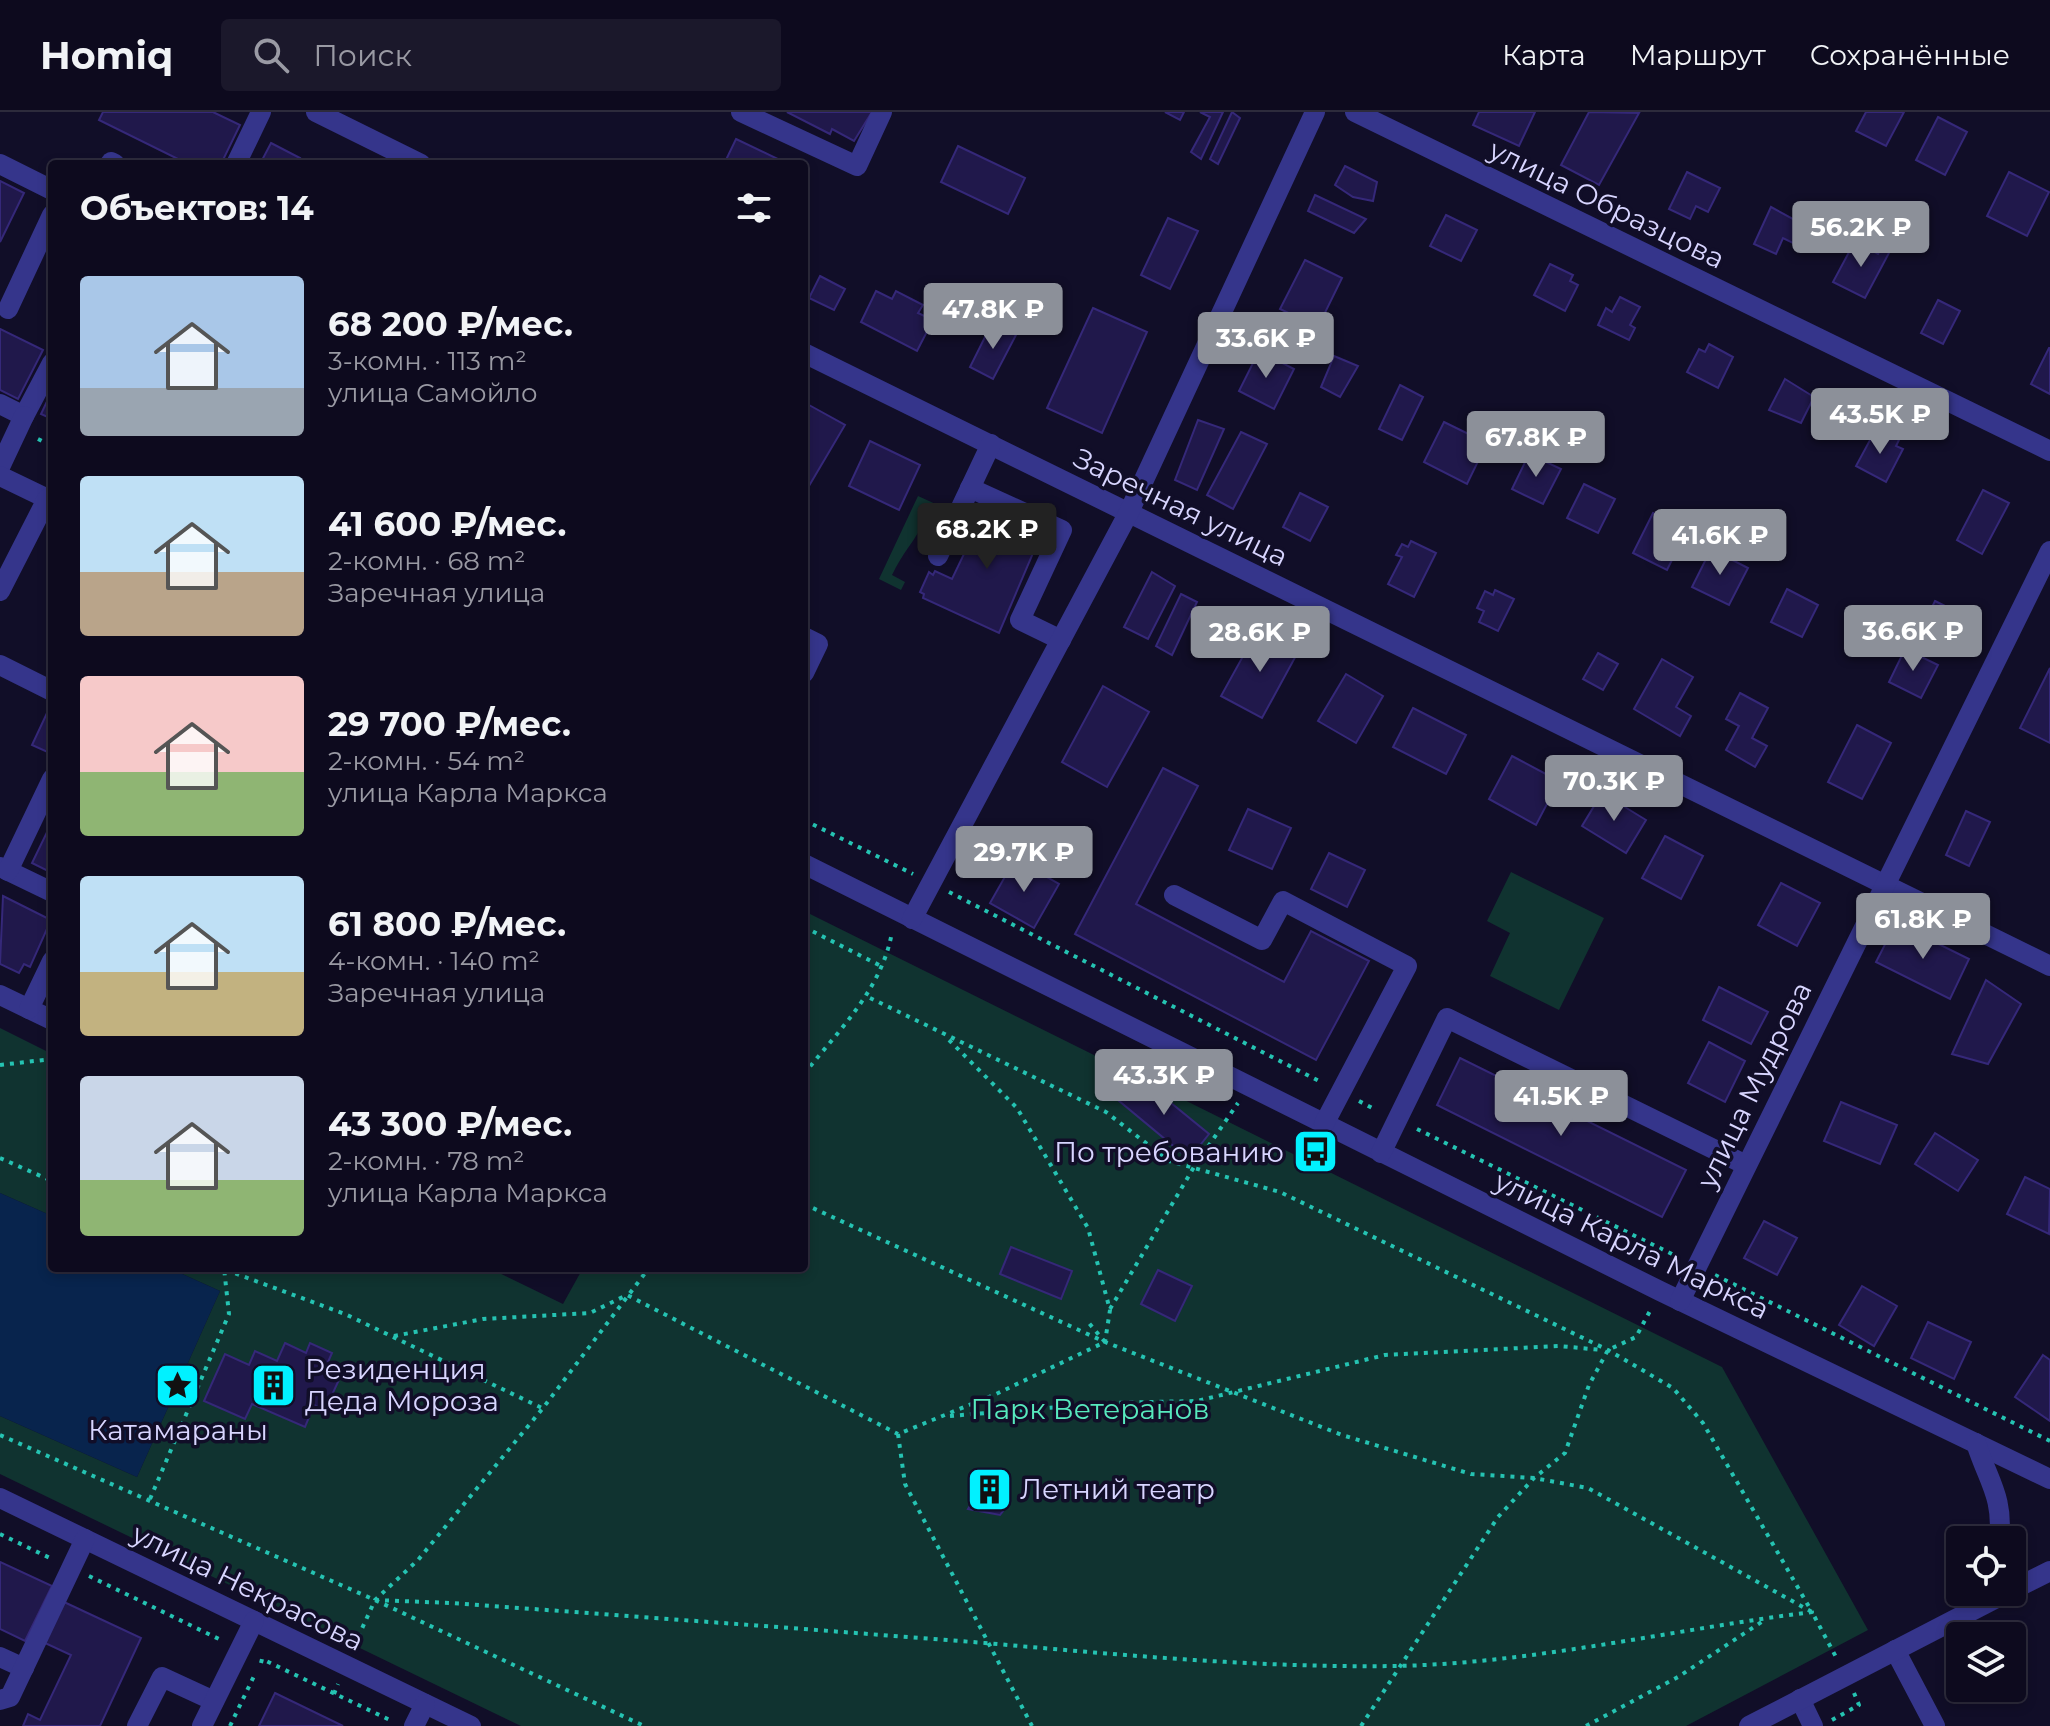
<!DOCTYPE html>
<html lang="ru">
<meta charset="utf-8">
<style>
:root{--surface:#0d0a1e;--page:#1b182b;--text:#f1f3f6;--muted:#9a9aa4;--line:#2d2b3c;--accent:#8c9099}
body{margin:0;font-family:Montserrat,sans-serif;background:var(--page);color:var(--text);height:100vh;display:flex;flex-direction:column;font-size:30px;white-space:nowrap}
*{box-sizing:border-box;margin:0}
p{font-size:26px;color:var(--muted)}
.icon{flex:none;width:44px;height:44px;fill:none;stroke:currentColor;stroke-width:2;stroke-linecap:round;stroke-linejoin:round}
.map{position:relative;flex:1;overflow:hidden}
.drawer{position:absolute;left:48px;top:48px;width:760px;height:1112px;display:flex;flex-direction:column;background:var(--surface);border-radius:8px;box-shadow:0 4px 12px #0003,0 0 0 2px var(--line)}
.drawer>*{flex:none}
.tools{position:absolute;left:1946px;top:1414px;display:grid;gap:16px}
.tools a{display:grid;place-items:center;width:80px;height:80px;border-radius:8px;background:var(--surface);box-shadow:0 4px 12px #0003,0 0 0 2px var(--line);font-size:40px}
.price{position:absolute;translate:-50% -68px;padding:0 18px;border-radius:8px;background:var(--accent);color:#fff;font-size:26px;line-height:52px;filter:drop-shadow(0 2px 4px #0008)}
.price::after{content:'';position:absolute;left:50%;top:48px;width:24px;height:18px;margin-left:-12px;background:inherit;clip-path:polygon(0 0,100% 0,50% 100%)}
.price.active{background:#222;color:#fff}
ul{padding:0;list-style:none}
li{display:flex;align-items:center;gap:24px;height:200px;padding:0 32px}
li span{display:grid;place-items:center;flex:none;width:224px;height:160px;border-radius:8px;color:#555}
li>.icon{margin-inline-start:auto}
span .icon{width:96px;height:96px;fill:#fffc;stroke-width:1}
li b{font-size:34px}
h2{display:flex;justify-content:space-between;align-items:center;height:96px;padding:0 32px;font-size:34px}
header{display:flex;align-items:center;gap:48px;box-sizing:border-box;height:112px;padding:0 40px;background:var(--surface);border-bottom:2px solid var(--line)}
header strong{font-size:38px}
nav{display:flex;gap:44px;margin-inline-start:auto;font-size:28px}
.search{width:560px;height:72px;background:var(--page);display:flex;align-items:center;gap:20px;box-sizing:border-box;padding:0 28px;border-radius:8px;color:var(--muted);font-size:30px}
.map>svg:first-child{display:block}
.green{fill:#103330}
.water{fill:#08244d}
.building{fill:#20184b;stroke:#352879;stroke-width:2}
.lines{fill:none;stroke-linecap:round;stroke-linejoin:round}
.path{stroke:#25c3b2;stroke-width:4;stroke-dasharray:4 6;stroke-linecap:butt}
.minor{stroke:#35358b;stroke-width:20}
.labels{text-anchor:middle;stroke-width:7;stroke-linejoin:round;paint-order:stroke}
.street-label{font-size:28px;fill:#d8d5ff;stroke:#110e28}
.poi-label{font-size:28px;fill:#d8d5ff;stroke:#110e28;text-anchor:start}
.park-label{font-size:28px;fill:#57e9be;stroke:#110e28}
</style>
<header>
<strong>Homiq</strong>
<div class="search"><svg class="icon" aria-label="search" viewBox="0 0 24 24"><circle cx="10" cy="10" r="6"/><path d="M15 15l6 6"/></svg>Поиск</div>
<nav><a>Карта</a><a>Маршрут</a><a>Сохранённые</a></nav>
</header>
<div class="map">
<svg width="2050" height="1614" viewBox="0 0 2050 1614">
<rect width="100%" height="100%" fill="#110e28"/>
<!-- green -->
<g class="green">
<path d="M918 384 940 394 933 409 926 406C916 428 902 441 892 463L905 470 901 478 879 467Z"/>
<path d="M1511 760 1604 806 1559 898 1490 864 1510 821 1487 809Z"/>
<path d="M804 799 1722 1255 1868 1518 1686 1614H521L0 1362V1304L137 1365 220 1179 169 1156H489L563 1192 583 1156H804Z"/>
<path d="M0 916 52 942V1104L0 1081Z"/>
</g>
<!-- water -->
<path class="water" d="M0 1081 52 1104V1156H169L220 1179 137 1365 0 1304Z"/>
<!-- building -->
<g class="building">
<path d="M103 0H213L240 13 221 52H188L99 8Z"/>
<path d="M787 0H872L854 29 832 17 830 22Z"/>
<path d="M1165 0H1184L1180 8Z"/>
<path d="M1200 0H1223L1201 47 1191 40 1210 5Z"/>
<path d="M1232 0 1240 6 1218 52 1210 47Z"/>
<path d="M1479 0H1535L1519 34 1473 13Z"/>
<path d="M1589 0 1639 1 1599 73 1561 53Z"/>
<path d="M1866 0H1904L1886 34 1856 19Z"/>
<path d="M1938 5 1967 20 1945 63 1916 48Z"/>
<path d="M736 27 784 50 783 52H724Z"/>
<path d="M271 31 300 46 297 52H260Z"/>
<path d="M958 34 1025 66 1008 102 941 70Z"/>
<path d="M1345 54 1377 70 1373 89 1353 85 1335 73Z"/>
<path d="M1687 60 1720 76 1708 100 1696 94 1690 107 1669 97Z"/>
<path d="M2009 60 2049 80 2027 124 1987 104Z"/>
<path d="M0 69 24 81 0 130Z"/>
<path d="M1315 83 1366 107 1354 121 1308 99Z"/>
<path d="M1771 95 1804 113 1795 132 1783 126 1776 142 1754 132Z"/>
<path d="M1446 103 1477 118 1461 149 1430 134Z"/>
<path d="M1168 106 1198 119 1170 177 1141 163Z"/>
<path d="M1855 129 1878 142 1882 135 1890 139 1865 186 1833 170Z"/>
<path d="M1305 148 1342 166 1318 215 1280 197Z"/>
<path d="M1550 152 1573 163 1570 169 1578 173 1565 199 1534 183Z"/>
<path d="M820 164 845 177 834 198 809 186Z"/>
<path d="M876 179 892 187 896 179 923 193 918 201 933 208 917 239 861 210Z"/>
<path d="M1620 185 1640 195 1630 213 1635 216 1629 228 1598 213 1606 196 1612 200Z"/>
<path d="M1938 188 1960 199 1943 232 1921 221Z"/>
<path d="M1093 196 1147 220 1102 321 1047 296Z"/>
<path d="M992 211 1016 223 993 267 970 255Z"/>
<path d="M0 217 43 238 18 287 0 278Z"/>
<path d="M1709 232 1733 245 1718 276 1687 260 1699 237 1705 240Z"/>
<path d="M2049 236H2050V282L2031 272Z"/>
<path d="M1259 239 1294 257 1274 297 1239 279Z"/>
<path d="M1334 244 1358 254 1340 285 1321 275Z"/>
<path d="M1785 267 1814 285 1801 311 1769 298Z"/>
<path d="M1400 273 1423 285 1402 328 1379 317Z"/>
<path d="M52 279V307L41 302Z"/>
<path d="M809 293 845 313 806 379 804 301Z"/>
<path d="M1198 308 1224 317 1197 378 1175 368Z"/>
<path d="M1444 310 1487 331 1467 372 1424 350Z"/>
<path d="M1876 317 1899 328 1896 334 1903 337 1886 370 1856 354Z"/>
<path d="M1241 320 1267 332 1233 397 1207 383Z"/>
<path d="M870 329 920 353 899 398 849 374Z"/>
<path d="M1529 342 1561 357 1543 392 1512 377Z"/>
<path d="M1584 372 1615 387 1598 421 1567 406Z"/>
<path d="M1983 378 2009 391 1982 442 1957 428Z"/>
<path d="M1300 381 1328 395 1310 429 1283 415Z"/>
<path d="M987 394 1042 420 999 521 923 486 924 482 920 480 929 460 933 463 935 459 952 467Z"/>
<path d="M1653 401 1687 418 1667 458 1633 441Z"/>
<path d="M1411 429 1436 441 1414 485 1388 472 1402 445 1396 443 1402 432 1408 435Z"/>
<path d="M1711 437 1748 456 1729 493 1692 475Z"/>
<path d="M1152 460 1175 474 1148 527 1124 515Z"/>
<path d="M1787 477 1818 493 1802 525 1771 510Z"/>
<path d="M1495 478 1514 487 1498 519 1479 510 1484 499 1477 496 1485 479 1493 483Z"/>
<path d="M1181 482 1197 490 1172 543 1156 534Z"/>
<path d="M1935 489 1967 505 1952 533 1921 517Z"/>
<path d="M1258 517 1298 540 1262 606 1221 584Z"/>
<path d="M1905 537 1938 553 1921 586 1889 570Z"/>
<path d="M1598 541 1618 552 1603 578 1583 567Z"/>
<path d="M1662 547 1693 565 1676 595 1691 604 1680 624 1634 597Z"/>
<path d="M2050 556V631L2020 616Z"/>
<path d="M1346 562 1383 584 1356 631 1318 609Z"/>
<path d="M1103 574 1149 600 1107 675 1062 650Z"/>
<path d="M1740 581 1768 596 1752 626 1767 634 1755 655 1726 638 1739 614 1726 607Z"/>
<path d="M1413 596 1466 623 1446 662 1393 635Z"/>
<path d="M47 601 52 603V642L32 633Z"/>
<path d="M1857 613 1891 631 1862 687 1828 670Z"/>
<path d="M1512 644 1559 669 1536 713 1489 687Z"/>
<path d="M1163 656 1198 674 1136 792 1284 870 1311 819 1369 849 1316 948 1075 822Z"/>
<path d="M1602 681 1646 708 1626 741 1582 714Z"/>
<path d="M1248 697 1291 716 1272 757 1229 738Z"/>
<path d="M1966 699 1990 710 1969 754 1946 743Z"/>
<path d="M51 712H52V761L32 751Z"/>
<path d="M1665 724 1703 744 1681 787 1642 766Z"/>
<path d="M1329 741 1365 758 1347 795 1311 777Z"/>
<path d="M1015 747 1059 772 1034 816 990 791Z"/>
<path d="M1781 771 1820 791 1797 834 1758 813Z"/>
<path d="M3 784 51 808 30 855 24 852 19 861 0 852Z"/>
<path d="M1896 811 1969 847 1950 887 1876 850Z"/>
<path d="M1986 868 2021 892 1988 952 1952 942Z"/>
<path d="M1719 875 1768 900 1751 932 1703 908Z"/>
<path d="M1709 930 1745 949 1725 990 1688 971Z"/>
<path d="M1460 946 1686 1058 1662 1105 1437 993Z"/>
<path d="M1138 964 1209 1022 1189 1047 1118 988Z"/>
<path d="M1841 990 1897 1013 1880 1052 1824 1029Z"/>
<path d="M1935 1021 1978 1048 1958 1079 1915 1052Z"/>
<path d="M2025 1065 2050 1077 2049 1122 2007 1102Z"/>
<path d="M1764 1109 1797 1126 1777 1163 1744 1146Z"/>
<path d="M1011 1135 1072 1159 1061 1187 1000 1162Z"/>
<path d="M1158 1158 1192 1174 1175 1209 1141 1192Z"/>
<path d="M1862 1174 1897 1194 1874 1234 1839 1213Z"/>
<path d="M1928 1210 1971 1230 1954 1267 1911 1246Z"/>
<path d="M285 1231 306 1241 310 1231 332 1241 328 1250 344 1257 325 1298 314 1293 305 1315 252 1292 245 1307 204 1289 225 1242 249 1253 255 1239 277 1249Z"/>
<path d="M2043 1243 2050 1248V1309L2015 1285Z"/>
<path d="M988 1365 1010 1390 1000 1403 968 1397Z"/>
<path d="M0 1450 52 1474 25 1529 0 1517Z"/>
<path d="M64 1490 141 1526 100 1614H23L28 1602 40 1608 71 1543 45 1531Z"/>
<path d="M275 1581 343 1614H259Z"/>
</g>
<g class="lines">
<!-- path -->
<g class="path">
<path d="M38 327 52 334"/>
<path d="M804 708 913 762"/>
<path d="M949 780 1323 971"/>
<path d="M804 815 883 855"/>
<path d="M949 928 1017 996 1088 1116 1110 1198 1105 1230"/>
<path d="M0 953 52 947"/>
<path d="M804 962C839 918 882 877 892 820"/>
<path d="M1359 989 1376 998"/>
<path d="M1417 1017 1678 1145"/>
<path d="M0 1046 52 1069"/>
<path d="M804 1092 1105 1230 1342 1323 1471 1362 1534 1366 1588 1376 1812 1500 1836 1545"/>
<path d="M226 1158 345 1202 542 1296"/>
<path d="M1715 1163 2050 1329"/>
<path d="M1110 1197 1194 1055 1238 991"/>
<path d="M394 1224 483 1207 590 1201 627 1183 898 1322 994 1283 1105 1230 1088 1210"/>
<path d="M950 1304 1107 1291 1197 1289 1385 1243 1559 1234 1602 1238"/>
<path d="M898 1322 905 1372 1032 1614"/>
<path d="M0 1323 375 1488 644 1614"/>
<path d="M150 1387 229 1202 224 1156"/>
<path d="M0 1422 52 1447"/>
<path d="M89 1464 221 1528"/>
<path d="M375 1488 451 1491C629 1504 807 1517 985 1531 1122 1543 1259 1556 1397 1554 1536 1551 1675 1517 1812 1500L1703 1311 1673 1276 1608 1238 1280 1080 1169 1049 1106 1000 866 884"/>
<path d="M354 1534 375 1488 418 1448 543 1296 649 1156"/>
<path d="M261 1551 262 1547 392 1609"/>
<path d="M334 1582 338 1572"/>
<path d="M1832 1608 1859 1593 1854 1581"/>
<path d="M230 1614 255 1562"/>
<path d="M1361 1614 1498 1405 1534 1366 1565 1341 1589 1273 1608 1238 1636 1225 1651 1197"/>
<path d="M1586 1614 1678 1565 1766 1507"/>
</g>
<!-- minor -->
<g class="minor">
<path d="M316 0 421 52"/>
<path d="M741 0 857 54 882 0"/>
<path d="M1355 0 2050 339"/>
<path d="M111 50 115 52"/>
<path d="M0 52 52 78"/>
<path d="M236 52 261 0"/>
<path d="M8 197 52 103"/>
<path d="M804 241 2050 854"/>
<path d="M0 292 24 304 52 251"/>
<path d="M0 355 24 304"/>
<path d="M0 364 52 389"/>
<path d="M970 376 1062 418 1020 508 1061 528"/>
<path d="M938 444 991 332"/>
<path d="M0 479 47 387"/>
<path d="M804 525 818 532 804 561"/>
<path d="M0 553 52 579"/>
<path d="M804 752 1660 1179 2050 1367"/>
<path d="M0 755 52 780"/>
<path d="M8 759 52 667"/>
<path d="M1174 783 1262 828 1283 789 1407 854 1324 1012"/>
<path d="M912 807 1129 400 1315 0"/>
<path d="M0 883 52 908"/>
<path d="M29 897 52 849"/>
<path d="M1381 1041 1447 906 1746 1053"/>
<path d="M1680 1189 2050 439"/>
<path d="M1976 1331C1988 1369 2004 1385 1999 1428"/>
<path d="M0 1386 471 1614"/>
<path d="M2012 1478 2050 1459"/>
<path d="M1895 1538 1935 1614"/>
<path d="M0 1545 24 1556"/>
<path d="M1800 1587 1813 1614"/>
<path d="M0 1588 10 1585 85 1427"/>
<path d="M137 1614 162 1565 214 1589"/>
<path d="M202 1614 254 1509"/>
<path d="M414 1614 425 1592"/>
<path d="M1749 1614 2008 1480"/>
</g>
</g>
<!-- icons -->
<defs>
<symbol id="bus-square" viewBox="-11 -11 22 22"><rect x="-9" y="-9" width="18" height="18" rx="4" fill="#01f1ff" stroke="#110e28"/><path d="M-5-6H5V4H4V6H2V4H-2V6H-4V4H-5ZM-3.5-4V0h7V-4ZM-3.5 1.2v1.5H-2V1.2ZM2 1.2v1.5H3.5V1.2Z" fill="#111"/></symbol>
<symbol id="building-square" viewBox="-11 -11 22 22"><rect x="-9" y="-9" width="18" height="18" rx="4" fill="#01f1ff" stroke="#110e28"/><path d="M-4-6H4V6H1V3H-1V6H-4ZM-2.5-4.3h1.7v1.8h-1.7ZM.8-4.3h1.7v1.8H.8ZM-2.5-1h1.7V.8h-1.7ZM.8-1h1.7V.8H.8Z" fill="#111"/></symbol>
<symbol id="sight-square" viewBox="-11 -11 22 22"><rect x="-9" y="-9" width="18" height="18" rx="4" fill="#01f1ff" stroke="#110e28"/><path d="M0-6L1.8-2.2L6-1.7L2.9 1.2L3.7 5.4L0 3.3L-3.7 5.4L-2.9 1.2L-6-1.7L-1.8-2.2Z" fill="#111"/></symbol>
</defs>
<g fill-rule="evenodd">
<use href="#bus-square" x="1290" y="1014" width="51" height="51"/>
<use href="#building-square" x="248" y="1248" width="51" height="51"/>
<use href="#sight-square" x="152" y="1248" width="51" height="51"/>
<use href="#building-square" x="964" y="1352" width="51" height="51"/>
</g>
<g class="labels">
<!-- street labels -->
<g class="street-label">
<text transform="translate(1607 92) rotate(26)" y="10">улица Образцова</text>
<text transform="translate(1181 395) rotate(26)" y="10">Заречная улица</text>
<text transform="translate(1754 973) rotate(-64)" y="10">улица Мудрова</text>
<text transform="translate(1632 1133) rotate(26)" y="10">улица Карла Маркса</text>
<text transform="translate(248 1475) rotate(26)" y="10">улица Некрасова</text>
</g>
<!-- poi labels -->
<g class="poi-label">
<text x="1284" y="1050" text-anchor="end">По требованию</text>
<text x="305" y="1267">Резиденция<tspan x="305" dy="32">Деда Мороза</tspan></text>
<text x="178" y="1328" text-anchor="middle">Катамараны</text>
<text x="1020" y="1387">Летний театр</text>
</g>
<!-- park labels -->
<g class="park-label">
<text x="1090" y="1307">Парк Ветеранов</text>
</g>
</g>
</svg>
<div class="tools">
<a><svg class="icon" aria-label="locate" viewBox="0 0 24 24"><circle cx="12" cy="12" r="6"/><path d="M12 2v4M12 18v4M2 12h4M18 12h4"/></svg></a>
<a><svg class="icon" aria-label="layers" viewBox="0 0 24 24"><path d="M12 4l9 5-9 5-9-5zM3 14l9 5 9-5"/></svg></a>
</div>
<b class="price" style="left:1861px;top:157px">56.2K ₽</b>
<b class="price" style="left:993px;top:239px">47.8K ₽</b>
<b class="price" style="left:1266px;top:268px">33.6K ₽</b>
<b class="price" style="left:1880px;top:344px">43.5K ₽</b>
<b class="price" style="left:1536px;top:367px">67.8K ₽</b>
<b class="price active" style="left:987px;top:459px">68.2K ₽</b>
<b class="price" style="left:1720px;top:465px">41.6K ₽</b>
<b class="price" style="left:1913px;top:561px">36.6K ₽</b>
<b class="price" style="left:1260px;top:562px">28.6K ₽</b>
<b class="price" style="left:1614px;top:711px">70.3K ₽</b>
<b class="price" style="left:1024px;top:782px">29.7K ₽</b>
<b class="price" style="left:1923px;top:849px">61.8K ₽</b>
<b class="price" style="left:1164px;top:1005px">43.3K ₽</b>
<b class="price" style="left:1561px;top:1026px">41.5K ₽</b>
<section class="drawer">
<h2>Объектов: 14<svg class="icon" aria-label="filters" viewBox="0 0 24 24"><path d="M4 7h16M4 17h16"/><circle cx="9" cy="7" r="2"/><circle cx="15" cy="17" r="2"/></svg></h2>
<ul>
<li><span style="background:linear-gradient(#a9c7e8 70%,#9aa5b1 0)"><svg class="icon" aria-label="home" viewBox="0 0 24 24"><path d="M3 11l9-7 9 7M6 9v11h12V9"/></svg></span><div><b>68 200 ₽/мес.</b><p>3-комн. · 113 m²</p><p>улица Самойло</p></div></li>
<li><span style="background:linear-gradient(#bfe0f5 60%,#b9a48a 0)"><svg class="icon" aria-label="home" viewBox="0 0 24 24"><path d="M3 11l9-7 9 7M6 9v11h12V9"/></svg></span><div><b>41 600 ₽/мес.</b><p>2-комн. · 68 m²</p><p>Заречная улица</p></div></li>
<li><span style="background:linear-gradient(#f6c9c9 60%,#8fb573 0)"><svg class="icon" aria-label="home" viewBox="0 0 24 24"><path d="M3 11l9-7 9 7M6 9v11h12V9"/></svg></span><div><b>29 700 ₽/мес.</b><p>2-комн. · 54 m²</p><p>улица Карла Маркса</p></div></li>
<li><span style="background:linear-gradient(#bfe0f5 60%,#c2b280 0)"><svg class="icon" aria-label="home" viewBox="0 0 24 24"><path d="M3 11l9-7 9 7M6 9v11h12V9"/></svg></span><div><b>61 800 ₽/мес.</b><p>4-комн. · 140 m²</p><p>Заречная улица</p></div></li>
<li><span style="background:linear-gradient(#c9d6e8 65%,#8fb573 0)"><svg class="icon" aria-label="home" viewBox="0 0 24 24"><path d="M3 11l9-7 9 7M6 9v11h12V9"/></svg></span><div><b>43 300 ₽/мес.</b><p>2-комн. · 78 m²</p><p>улица Карла Маркса</p></div></li>
</ul>
</section>
</div>
